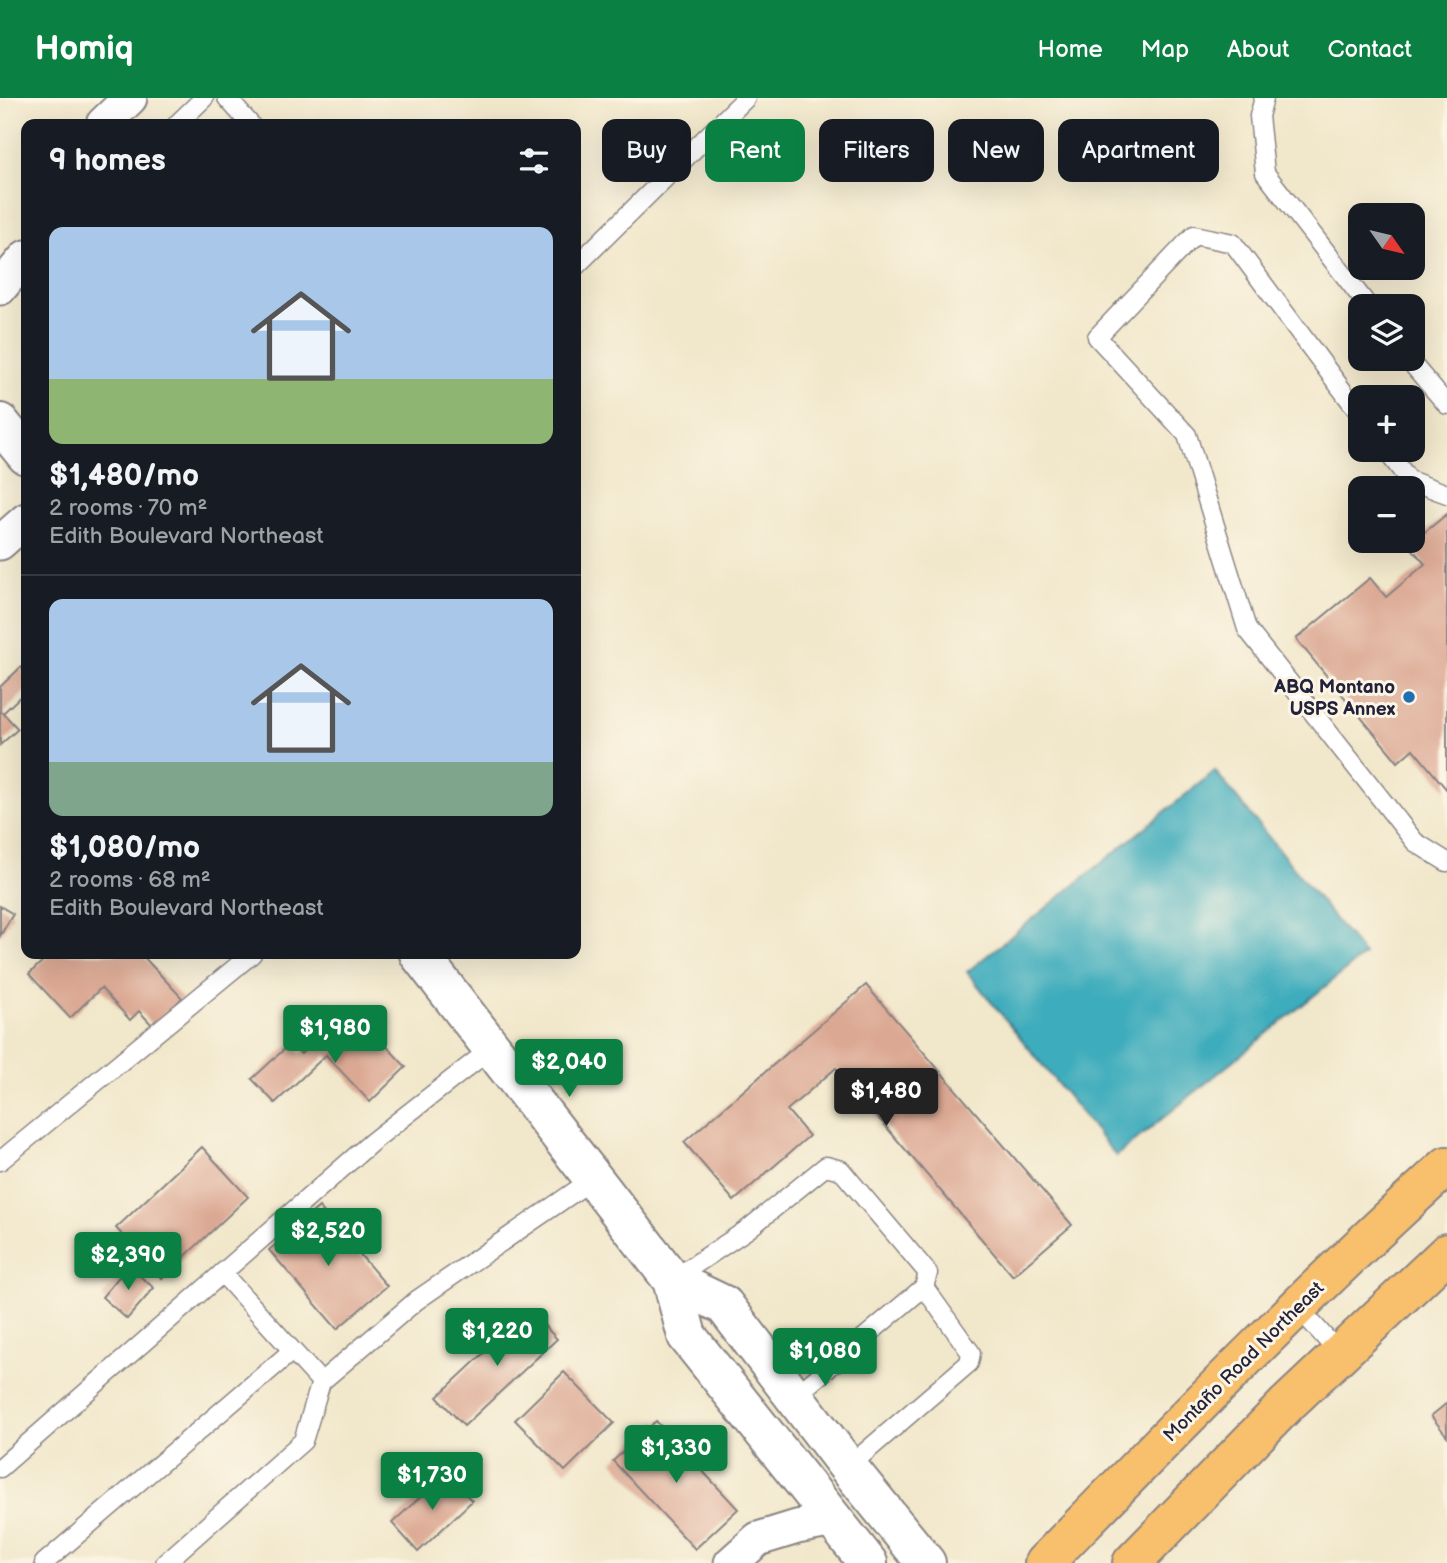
<!DOCTYPE html>
<meta charset="utf-8">
<style>
:root{--surface:#171b24;--page:#242831;--text:#f1f3f6;--muted:#9ea1a6;--line:#363941;--accent:#0b8043}
body{margin:0;font-family:"Balsamiq Sans",sans-serif;background:var(--page);color:var(--text);height:100vh;display:flex;flex-direction:column;font-size:26px;white-space:nowrap}
*{box-sizing:border-box;margin:0}
p{font-size:23px;color:var(--muted)}
.icon{flex:none;width:38px;height:38px;fill:none;stroke:currentColor;stroke-width:2;stroke-linecap:round;stroke-linejoin:round}
.map{position:relative;flex:1;overflow:hidden}
.side{position:absolute;left:21px;top:21px;width:560px;height:840px;display:flex;flex-direction:column;background:var(--surface);border-radius:14px;box-shadow:0 7px 28px #0002}
.side>*{flex:none}
.hud{position:absolute;left:602px;top:21px;width:665px;height:63px;display:flex;gap:14px}
.needle{width:46px;rotate:124deg}
.buttons{position:absolute;left:1348px;top:105px;display:grid;gap:14px}
.buttons a{display:grid;place-items:center;width:77px;height:77px;border-radius:14px;background:var(--surface);box-shadow:0 7px 28px #0002;font-size:35px}
.price{position:absolute;translate:-50% -60px;padding:0 16px;border-radius:7px;background:var(--accent);color:#fff;font-size:23px;line-height:46px;filter:drop-shadow(0 2px 4px #0008)}
.price::after{content:'';position:absolute;left:50%;top:42px;width:21px;height:16px;margin-left:-10px;background:inherit;clip-path:polygon(0 0,100% 0,50% 100%)}
.price.selected{background:#222;color:#fff}
ul{padding:0;list-style:none}
li{display:grid;align-content:center;gap:14px;height:371px;padding:0 28px}
li+li{border-top:2px solid var(--line)}
li span{display:grid;place-items:center;height:217px;border-radius:14px;color:#555}
li>.icon{margin-inline-start:auto}
span .icon{width:126px;height:126px;fill:#fffc;stroke-width:1}
li b{font-size:30px}
h2{display:flex;justify-content:space-between;align-items:center;height:84px;padding:0 28px;font-size:30px}
.pill{padding:0 24px;border-radius:14px;background:var(--surface);box-shadow:0 7px 28px #0002;font-size:24px;line-height:63px}
.pill.selected{background:var(--accent);color:#fff}
header{display:flex;align-items:center;gap:42px;box-sizing:border-box;height:98px;padding:0 35px;background:var(--accent);color:#fff}
header strong{font-size:33px}
nav{display:flex;gap:38px;margin-inline-start:auto;font-size:24px}
.map>svg:first-child{display:block}
.water{fill:#3eacbc;stroke:#30677c;stroke-width:2}
.building{fill:#dba893}
.lines{fill:none;stroke-linecap:round;stroke-linejoin:round}
.service-casing{stroke:#8a8483;stroke-width:21}
.minor-casing{stroke:#8a8483;stroke-width:37}
.tertiary-casing{stroke:#8a8483;stroke-width:42}
.primary-casing{stroke:#8a8483;stroke-width:42}
.service{stroke:#fff;stroke-width:18}
.minor{stroke:#fff;stroke-width:33}
.tertiary{stroke:#fff;stroke-width:38}
.primary{stroke:#f8bf6c;stroke-width:38}
.poi-dot{fill:#1f6fb2;stroke:#fcf5e5;stroke-width:2.5}
.labels{text-anchor:middle;stroke-width:6;stroke-linejoin:round;paint-order:stroke}
.poi-label{font-size:19px;font-weight:bold;fill:#22223b;stroke:#fcf5e5;text-anchor:end}
.street-label{font-size:19px;fill:#22223b;stroke:#fcf5e5}
</style>
<header>
<strong>Homiq</strong>
<nav><a>Home</a><a>Map</a><a>About</a><a>Contact</a></nav>
</header>
<div class="map">
<svg width="1447" height="1465" viewBox="0 0 1447 1465">
<rect width="100%" height="100%" fill="#fcf5e5"/>
<filter id="ink" filterUnits="userSpaceOnUse"><feTurbulence type="fractalNoise" baseFrequency=".0143" numOctaves="2"/><feDisplacementMap in="SourceGraphic" scale="14" xChannelSelector="R" yChannelSelector="G"/><feConvolveMatrix kernelMatrix="1 2 1 2 8 2 1 2 1" color-interpolation-filters="sRGB"/></filter>
<filter id="wash" filterUnits="userSpaceOnUse"><feTurbulence type="fractalNoise" baseFrequency=".00686" numOctaves="4" result="noise"/><feDisplacementMap in="SourceGraphic" scale="28" xChannelSelector="R" yChannelSelector="G"/><feGaussianBlur stdDeviation="1.57" result="paint"/><feColorMatrix in="noise" values="0 0 0 0 0 0 0 0 0 0 0 0 0 0 0 0 0 1.4 0 .05"/><feComposite in="paint" operator="in"/></filter>
<g filter="url(#wash)">
<rect width="100%" height="100%" fill="#f1e7cb"/>
<!-- water -->
<path class="water" d="M1215 673 1364 857 1116 1058 967 874Z"/>
<g id="blocks">
<!-- building -->
<g class="building">
<path d="M1447 416V692L1413 651 1398 664 1296 541 1370 480 1386 499 1425 466 1409 447Z"/>
<path d="M21 569 26 575V593L3 615 18 631 0 647V589Z"/>
<path d="M0 808 13 816 0 838Z"/>
<path d="M50 856H141L182 900 153 928 139 913 130 922 101 890 70 920 29 876Z"/>
<path d="M866 887 1072 1127 1013 1178 836 970 787 1012 809 1038 734 1103 684 1044Z"/>
<path d="M364 924 406 969 370 1004 326 957 275 1005 252 981 291 945 301 956 319 939 332 954Z"/>
<path d="M202 1049 248 1099 162 1180 116 1130Z"/>
<path d="M319 1109 387 1188 337 1231 269 1152Z"/>
<path d="M128 1168 154 1190 127 1221 102 1199Z"/>
<path d="M530 1212 557 1241 464 1328 437 1299Z"/>
<path d="M564 1274 614 1325 565 1373 515 1322Z"/>
<path d="M1447 1305V1338L1431 1318Z"/>
<path d="M656 1323 738 1411 695 1451 613 1363Z"/>
<path d="M446 1375 472 1403 418 1454 392 1425Z"/>
</g>
</g>
</g>
<g filter="url(#ink)">
<use href="#blocks" fill-opacity="0" stroke="#8a8483" stroke-width="2"/>
<g class="lines">
<defs>
<g id="service">
<path d="M227 0 250 26"/>
<path d="M1264 0 1259 18 1265 75 1368 208"/>
<path d="M177 26 204 0"/>
<path d="M576 168 746 0"/>
<path d="M1408 261 1447 307"/>
<path d="M1360 316 1233 145 1194 137 1097 239 1187 337 1247 531 1415 744 1447 764"/>
<path d="M1386 352 1409 382 1447 396"/>
<path d="M0 1063 252 856"/>
<path d="M222 1175 321 1284"/>
<path d="M672 1182 748 1131 826 1068 841 1072 928 1175 924 1189 794 1299"/>
<path d="M1297 1208 1339 1255"/>
<path d="M848 1369 969 1265 971 1255 924 1189"/>
<path d="M0 1370 373 1043 492 950"/>
<path d="M44 1465 292 1253"/>
<path d="M165 1465 303 1343 321 1284 417 1202 593 1081"/>
</g>
<g id="minor">
<path d="M103 26 130 0"/>
<path d="M0 190 26 159"/>
<path d="M0 445 26 422"/>
<path d="M731 1465 758 1441 797 1429 834 1422"/>
</g>
<g id="tertiary">
<path d="M0 325 26 357"/>
<path d="M419 856 672 1182 687 1238 868 1465"/>
<path d="M672 1182 724 1207 848 1369 926 1465"/>
</g>
<g id="primary">
<path d="M1044 1465C1176 1330 1307 1194 1447 1068"/>
<path d="M1132 1465 1287 1306 1447 1155"/>
</g>
</defs>
<!-- service casing -->
<use href="#service" class="service-casing"/>
<!-- minor casing -->
<use href="#minor" class="minor-casing"/>
<!-- tertiary casing -->
<use href="#tertiary" class="tertiary-casing"/>
<!-- primary casing -->
<use href="#primary" class="primary-casing"/>
<!-- service -->
<use href="#service" class="service"/>
<!-- minor -->
<use href="#minor" class="minor"/>
<!-- tertiary -->
<use href="#tertiary" class="tertiary"/>
<!-- primary -->
<use href="#primary" class="primary"/>
</g>
</g>
<!-- markers -->
<circle class="poi-dot" cx="1409" cy="599" r="7"/>
<g class="labels">
<!-- poi labels -->
<g class="poi-label">
<text x="1395" y="595">ABQ Montano<tspan x="1395" dy="22">USPS Annex</tspan></text>
</g>
<!-- street labels -->
<g class="street-label">
<text transform="translate(1243 1263) rotate(-45)" y="7">Montaño Road Northeast</text>
</g>
</g>
</svg>
<div class="buttons">
<a><svg class="needle" viewBox="-14 -14 28 28"><path d="M0-13l5 13h-10z" fill="#e53935"/><path d="M0 13l5-13h-10z" fill="#9ea1a6"/></svg></a>
<a><svg class="icon" aria-label="layers" viewBox="0 0 24 24"><path d="M12 4l9 5-9 5-9-5zM3 14l9 5 9-5"/></svg></a>
<a>+</a>
<a>−</a>
</div>
<b class="price" style="left:335px;top:967px">$1,980</b>
<b class="price" style="left:569px;top:1001px">$2,040</b>
<b class="price selected" style="left:886px;top:1030px">$1,480</b>
<b class="price" style="left:328px;top:1170px">$2,520</b>
<b class="price" style="left:128px;top:1194px">$2,390</b>
<b class="price" style="left:497px;top:1270px">$1,220</b>
<b class="price" style="left:825px;top:1290px">$1,080</b>
<b class="price" style="left:676px;top:1387px">$1,330</b>
<b class="price" style="left:432px;top:1414px">$1,730</b>
<div class="hud">
<a class="pill">Buy</a>
<a class="pill selected">Rent</a>
<a class="pill">Filters</a>
<a class="pill">New</a>
<a class="pill">Apartment</a>
</div>
<section class="side">
<h2>9 homes<svg class="icon" aria-label="filters" viewBox="0 0 24 24"><path d="M4 7h16M4 17h16"/><circle cx="9" cy="7" r="2"/><circle cx="15" cy="17" r="2"/></svg></h2>
<ul>
<li><span style="background:linear-gradient(#a9c7e8 70%,#8fb573 0)"><svg class="icon" aria-label="home" viewBox="0 0 24 24"><path d="M3 11l9-7 9 7M6 9v11h12V9"/></svg></span><div><b>$1,480/mo</b><p>2 rooms · 70 m²</p><p>Edith Boulevard Northeast</p></div></li>
<li><span style="background:linear-gradient(#a9c7e8 75%,#7fa58c 0)"><svg class="icon" aria-label="home" viewBox="0 0 24 24"><path d="M3 11l9-7 9 7M6 9v11h12V9"/></svg></span><div><b>$1,080/mo</b><p>2 rooms · 68 m²</p><p>Edith Boulevard Northeast</p></div></li>
</ul>
</section>
</div>
